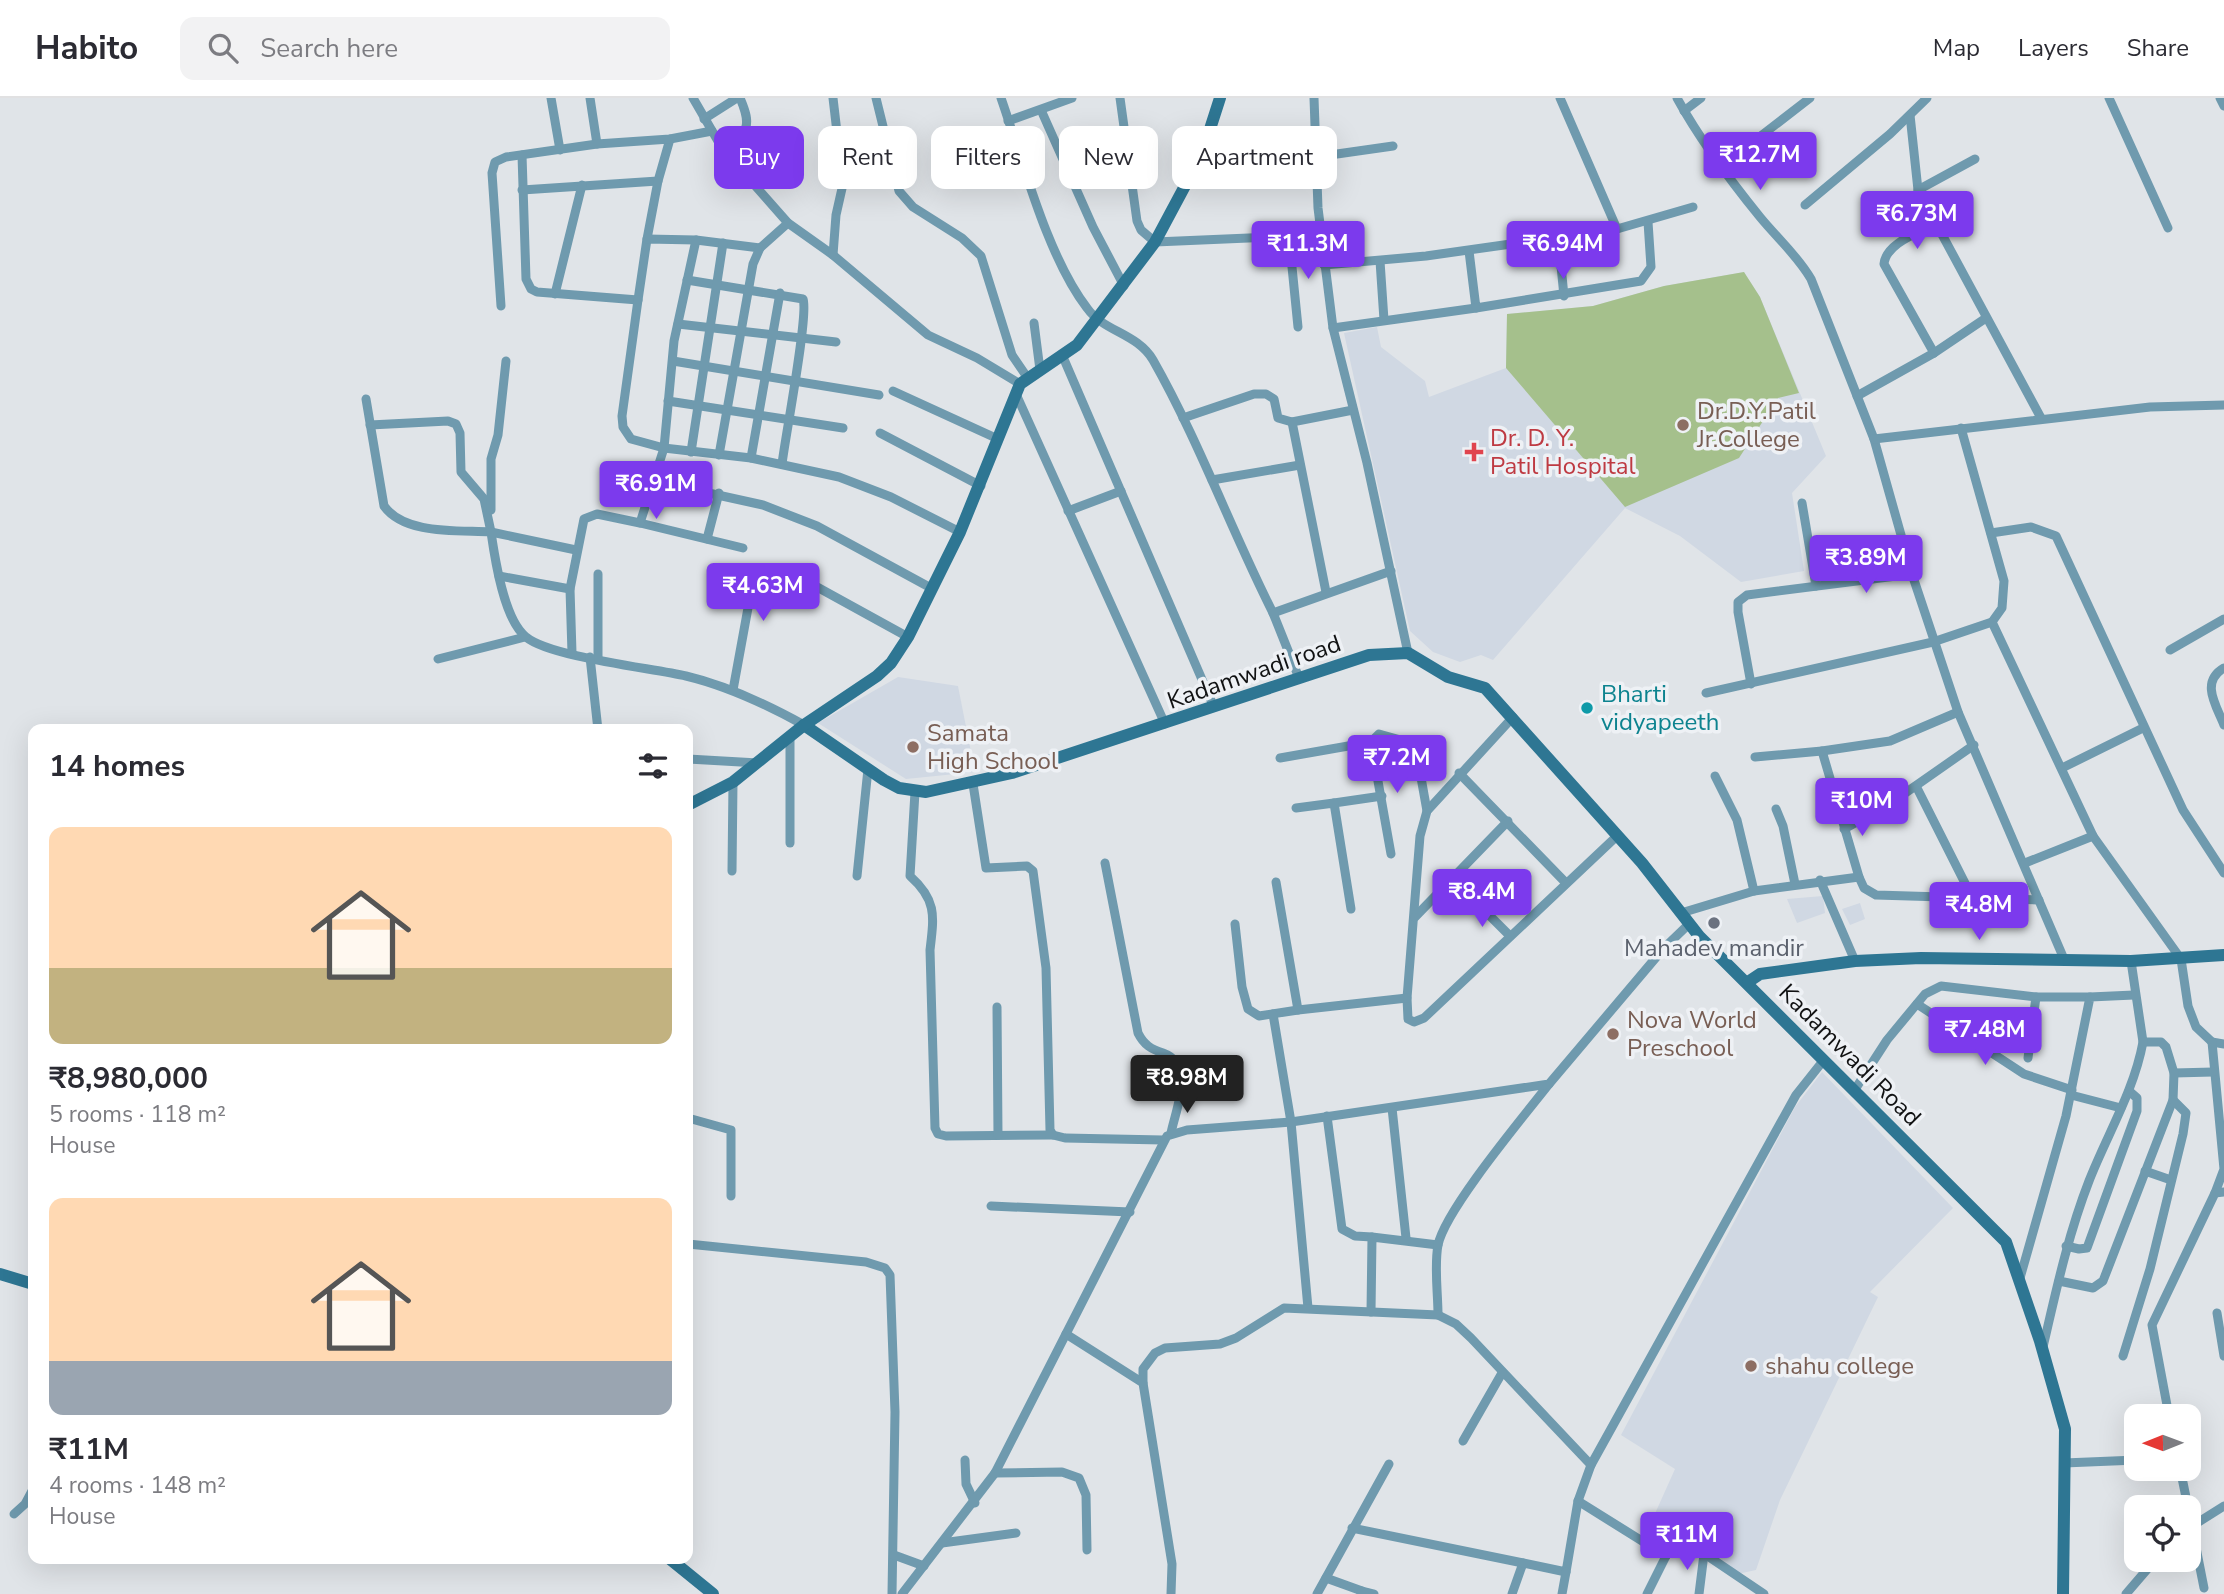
<!DOCTYPE html>
<meta charset="utf-8">
<style>
:root{--surface:#fff;--page:#f2f2f3;--text:#2b2b33;--muted:#7c7c81;--line:#e1e1e2;--accent:#7c3aed}
body{margin:0;font-family:"Nunito Sans",sans-serif;background:var(--page);color:var(--text);height:100vh;display:flex;flex-direction:column;font-size:26px;white-space:nowrap}
*{box-sizing:border-box;margin:0}
p{font-size:23px;color:var(--muted)}
.icon{flex:none;width:38px;height:38px;fill:none;stroke:currentColor;stroke-width:2;stroke-linecap:round;stroke-linejoin:round}
.map{position:relative;flex:1;overflow:hidden}
.drawer{position:absolute;left:28px;top:626px;width:665px;height:840px;display:flex;flex-direction:column;background:var(--surface);border-radius:14px;box-shadow:0 7px 28px #0002}
.drawer>*{flex:none}
.top-card{position:absolute;left:714px;top:28px;width:665px;height:63px;display:flex;gap:14px}
.needle{width:46px;rotate:269deg}
.controls{position:absolute;left:2124px;top:1306px;display:grid;gap:14px}
.controls a{display:grid;place-items:center;width:77px;height:77px;border-radius:14px;background:var(--surface);box-shadow:0 7px 28px #0002;font-size:35px}
.price{position:absolute;translate:-50% -60px;padding:0 16px;border-radius:7px;background:var(--accent);color:#fff;font-size:23px;line-height:46px;filter:drop-shadow(0 2px 4px #0008)}
.price::after{content:'';position:absolute;left:50%;top:42px;width:21px;height:16px;margin-left:-10px;background:inherit;clip-path:polygon(0 0,100% 0,50% 100%)}
.price.on{background:#222;color:#fff}
ul{padding:0;list-style:none}
li{display:grid;align-content:center;gap:14px;height:371px;padding:0 21px}
li span{display:grid;place-items:center;height:217px;border-radius:14px;color:#555}
li>.icon{margin-inline-start:auto}
span .icon{width:126px;height:126px;fill:#fffc;stroke-width:1}
li b{font-size:30px}
h2{display:flex;justify-content:space-between;align-items:center;height:84px;padding:0 21px;font-size:30px}
.pill{padding:0 24px;border-radius:14px;background:var(--surface);box-shadow:0 7px 28px #0002;font-size:24px;line-height:63px}
.pill.on{background:var(--accent);color:#fff}
header{display:flex;align-items:center;gap:42px;box-sizing:border-box;height:98px;padding:0 35px;background:var(--surface);border-bottom:2px solid var(--line)}
header strong{font-size:33px}
nav{display:flex;gap:38px;margin-inline-start:auto;font-size:24px}
.search{width:490px;height:63px;background:var(--page);display:flex;align-items:center;gap:18px;box-sizing:border-box;padding:0 24px;border-radius:14px;color:var(--muted);font-size:26px}
.map>svg:first-child{display:block}
.built{fill:#d0d8e3}
.green{fill:#a5c08c}
.lines{fill:none;stroke-linecap:round;stroke-linejoin:round}
.street{stroke:#6f9aae;stroke-width:9}
.secondary{stroke:#2e7693;stroke-width:12}
.education-dot{fill:#8d6e63;stroke:#eef1f5;stroke-width:2.5}
.health-dot{fill:#e0444e;stroke:#eef1f5;stroke-width:2.5}
.culture-dot{fill:#0f9aa8;stroke:#eef1f5;stroke-width:2.5}
.worship-dot{fill:#6b7280;stroke:#eef1f5;stroke-width:2.5}
.labels{text-anchor:middle;stroke-width:7;stroke-linejoin:round;paint-order:stroke}
.education-label{font-size:24px;fill:#785e54;stroke:#eef1f5;text-anchor:start}
.health-label{font-size:24px;fill:#be3a42;stroke:#eef1f5;text-anchor:start}
.street-label{font-size:24px;fill:#111213;stroke:#eef1f5}
.culture-label{font-size:24px;fill:#0d838f;stroke:#eef1f5;text-anchor:start}
.worship-label{font-size:24px;fill:#5b616d;stroke:#eef1f5}
</style>
<header>
<strong>Habito</strong>
<div class="search"><svg class="icon" aria-label="search" viewBox="0 0 24 24"><circle cx="10" cy="10" r="6"/><path d="M15 15l6 6"/></svg>Search here</div>
<nav><a>Map</a><a>Layers</a><a>Share</a></nav>
</header>
<div class="map">
<svg width="2224" height="1496" viewBox="0 0 2224 1496">
<rect width="100%" height="100%" fill="#e0e4e8"/>
<!-- built -->
<g class="built">
<path d="M1744 174 1760 199 1826 358 1792 395 1804 473 1741 484 1680 438 1625 410 1493 562 1481 557 1460 564 1433 554 1410 533 1344 235 1377 229 1381 249 1425 283 1429 299 1506 270 1507 216 1593 208 1664 188Z"/>
<path d="M898 579 958 588 975 674 906 681 818 625Z"/>
<path d="M1823 798 1825 815 1797 825 1787 801Z"/>
<path d="M1860 805 1865 821 1850 827 1842 811Z"/>
<path d="M1822 974 1953 1110 1870 1194 1878 1199 1780 1402 1756 1472 1733 1477 1653 1420 1675 1371 1621 1337 1795 1009Z"/>
</g>
<!-- green -->
<path class="green" d="M1744 174 1760 199 1799 295 1778 300 1739 360 1625 409 1506 270 1507 216 1593 208 1664 188Z"/>
<g class="lines">
<!-- street -->
<g class="street">
<path d="M551 0 560 52"/>
<path d="M590 0 597 46"/>
<path d="M693 0 722 50 788 125 833 157 928 237 977 260 1020 286"/>
<path d="M833 0 843 86 836 117 833 157"/>
<path d="M876 0 899 93 913 109 962 140 981 158 1012 257 1027 279"/>
<path d="M1001 0C1023 63 1047 158 1087 210 1104 234 1137 235 1153 262 1199 343 1231 432 1273 515"/>
<path d="M1120 0 1137 123 1141 132 1155 144 1321 137"/>
<path d="M1314 0 1318 110 1333 230 1367 365 1408 555"/>
<path d="M1560 0 1617 131"/>
<path d="M1677 0C1700 42 1730 82 1760 119 1778 141 1797 157 1811 181L1874 341 1912 476 1958 614 2064 861"/>
<path d="M2109 0 2168 130"/>
<path d="M2220 0 2224 8"/>
<path d="M1041 12 1093 129 1124 188"/>
<path d="M1684 13 1701 0"/>
<path d="M1910 17 1918 92 2041 320"/>
<path d="M704 21 737 0"/>
<path d="M1008 23 1072 0"/>
<path d="M722 50C749 35 752 28 740 0"/>
<path d="M1202 56 1316 59 1393 48"/>
<path d="M522 57 526 181 531 191 537 194 638 202 647 141 696 142 760 150 788 125"/>
<path d="M1722 68 1810 0"/>
<path d="M957 80 1024 74"/>
<path d="M522 92 658 83 670 41"/>
<path d="M1918 92 1975 61"/>
<path d="M1805 107 1890 36 1927 0"/>
<path d="M1558 138 1564 198"/>
<path d="M1289 139 1298 229"/>
<path d="M647 141 658 83"/>
<path d="M1469 153 1476 210 1641 183 1651 169 1648 124"/>
<path d="M1380 163 1384 222"/>
<path d="M1324 167 1426 158 1617 131 1693 109"/>
<path d="M687 182 803 201C809 216 785 340 782 366"/>
<path d="M555 196 582 87"/>
<path d="M638 202 622 318 623 329 631 341 664 350 751 360 839 379 891 399 960 434"/>
<path d="M501 208 492 75 495 64 506 59 597 46 670 41 712 33"/>
<path d="M1034 225 1040 272"/>
<path d="M678 226 836 244"/>
<path d="M1333 230 1476 210"/>
<path d="M1934 255 1884 166C1886 145 1918 135 1935 126"/>
<path d="M1063 259 1213 607"/>
<path d="M673 263 879 297"/>
<path d="M893 293 998 341"/>
<path d="M1016 296 1165 626"/>
<path d="M1857 298 1934 255 1986 220"/>
<path d="M366 301 384 408C405 437 458 432 491 434 495 462 504 522 526 539 550 559 651 570 686 578 728 588 766 606 804 627"/>
<path d="M668 303 843 330"/>
<path d="M1183 320 1254 296H1266L1274 301 1278 320 1292 324"/>
<path d="M370 327 448 323 456 326 460 335 461 374 484 401 491 434"/>
<path d="M1961 330 2004 483 2002 510 1992 524 2093 738 2181 861 2188 908 2196 929 2212 944 2224 946"/>
<path d="M880 335 981 388"/>
<path d="M1874 341 2150 309 2224 307"/>
<path d="M691 354 723 145"/>
<path d="M719 357 753 166 760 150"/>
<path d="M751 360 780 195"/>
<path d="M1212 382 1300 367"/>
<path d="M654 383 763 407 817 428 931 490"/>
<path d="M1802 405 1816 488"/>
<path d="M491 412V361L498 337 506 263"/>
<path d="M1068 413 1121 393"/>
<path d="M640 425 743 450"/>
<path d="M491 434 576 452"/>
<path d="M1991 435 2031 429 2056 438 2183 712 2224 775"/>
<path d="M707 441 719 395"/>
<path d="M788 473 908 539"/>
<path d="M598 476V561"/>
<path d="M499 478 570 491"/>
<path d="M717 492 741 500 748 510 733 592"/>
<path d="M1326 494 1292 324 1353 312"/>
<path d="M2170 552 2224 521"/>
<path d="M572 555 570 491 584 421 597 416 640 425 664 350 674 243 696 142"/>
<path d="M590 559 598 632"/>
<path d="M438 561 525 539"/>
<path d="M2224 570C2200 584 2216 607 2224 627"/>
<path d="M1299 580 1273 515 1391 473"/>
<path d="M1751 586 1738 514V504L1747 497 1912 476"/>
<path d="M1706 595 1933 544 1992 524"/>
<path d="M1958 614 1890 643 1822 653 1859 779 1864 790 1876 797 2039 802"/>
<path d="M1513 619 1427 713 1420 738 1407 900 1408 921 1414 924 1424 920 1617 738"/>
<path d="M1371 644 1391 756"/>
<path d="M1755 659 1822 653"/>
<path d="M1280 660 1371 644 1379 636 1415 646 1427 713"/>
<path d="M688 661 758 665"/>
<path d="M2062 670 2143 630"/>
<path d="M1459 675 1566 785"/>
<path d="M1715 678 1737 722 1754 793"/>
<path d="M973 686 986 770 1027 768 1033 773 1046 870 1050 1032 1053 1037 1065 1040 1163 1042"/>
<path d="M1916 688 1973 801"/>
<path d="M915 694 910 778C937 802 934 818 930 852L935 1030 938 1036 946 1038 1053 1037"/>
<path d="M1334 705 1382 698"/>
<path d="M1296 710 1334 705 1351 811"/>
<path d="M1776 711 1783 728 1795 786"/>
<path d="M1844 731 1891 705 1974 647"/>
<path d="M790 745V638"/>
<path d="M1105 765 1138 935C1144 947 1151 951 1163 955 1196 967 1176 1010 1171 1035"/>
<path d="M2025 765 2093 738"/>
<path d="M732 773 733 684"/>
<path d="M857 778 868 671"/>
<path d="M1820 782 1855 863"/>
<path d="M1276 784 1298 912 1407 900"/>
<path d="M1476 804 1510 838"/>
<path d="M1681 815 1754 793 1859 779"/>
<path d="M1415 819 1508 723"/>
<path d="M1235 826 1242 889 1248 911 1259 918 1298 912"/>
<path d="M1917 906 2024 976 2072 992"/>
<path d="M997 909 998 1037"/>
<path d="M1273 916 1291 1024 1308 1210"/>
<path d="M2212 944 2224 1071 2215 1095"/>
<path d="M2028 960 2036 899"/>
<path d="M2174 975 2213 974"/>
<path d="M1854 993 1887 942 1925 896 1941 888 2036 899H2090"/>
<path d="M2071 997 2121 1010"/>
<path d="M1392 1010 1406 1140"/>
<path d="M1327 1018 1342 1131 1355 1138 1372 1139"/>
<path d="M688 1020 731 1032V1098"/>
<path d="M2145 1073 2171 1082"/>
<path d="M991 1108 1130 1114"/>
<path d="M688 1146 866 1164 885 1170 890 1177 895 1314 892 1496"/>
<path d="M2066 1148 2079 1151 2087 1150 2137 1013V1000L2129 993"/>
<path d="M2020 1180 2066 1018 2090 899 2134 897"/>
<path d="M2059 1183 2093 1190 2103 1183 2173 1002 2174 975 2166 949 2161 944H2143"/>
<path d="M1371 1214 1372 1139 1438 1147"/>
<path d="M2217 1215 2224 1258"/>
<path d="M1438 1217C1438 1195 1434 1168 1438 1147 1445 1112 1524 1018 1549 986"/>
<path d="M1066 1236 1143 1285 1172 1466 1171 1496"/>
<path d="M2043 1249C2056 1193 2068 1137 2089 1083 2107 1037 2134 993 2143 944L2131 863"/>
<path d="M2123 1258 2150 1171 2183 1036 2186 1015 2173 1002"/>
<path d="M1143 1285V1271L1155 1255 1165 1250 1220 1246 1236 1240 1284 1210 1438 1217 1456 1226 1471 1240 1591 1367 1796 997 1823 963"/>
<path d="M2169 1318 2152 1227 2215 1095 2224 1094"/>
<path d="M1463 1343 1502 1275"/>
<path d="M965 1362 966 1386 975 1405"/>
<path d="M2064 1365 2137 1362"/>
<path d="M2180 1370 2188 1409"/>
<path d="M995 1375 1062 1374 1079 1380 1086 1397 1087 1452"/>
<path d="M1578 1403 1666 1458 1678 1438 1764 1496"/>
<path d="M2189 1414 2204 1490"/>
<path d="M14 1416 25 1406 33 1391"/>
<path d="M1352 1430 1523 1465 1512 1496"/>
<path d="M2189 1430 2224 1408"/>
<path d="M942 1445 1016 1435"/>
<path d="M894 1457 924 1468"/>
<path d="M1523 1465 1566 1474 1578 1403 1591 1367"/>
<path d="M1326 1480 1362 1493"/>
<path d="M902 1496 995 1375 1167 1038 1187 1032 1291 1024 1549 986 1664 850 1689 826"/>
<path d="M1317 1496 1389 1366"/>
<path d="M1361 1496 1362 1493 1374 1496"/>
<path d="M1562 1496 1566 1474"/>
<path d="M1647 1496 1666 1458"/>
<path d="M1699 1496 1704 1456"/>
<path d="M2126 1496 2156 1461"/>
</g>
<!-- secondary -->
<g class="secondary">
<path d="M804 627 884 682 899 690 926 694 1012 675 1369 557 1408 555 1448 579 1485 590 1642 765 1699 838 2006 1144 2040 1243 2065 1331 2063 1496"/>
<path d="M688 707 733 684 804 627 877 578 891 565 908 539 960 434 1020 286 1077 247 1155 144 1202 56 1220 0"/>
<path d="M1748 884 1760 876 1855 863 1921 860 2131 863 2224 857"/>
<path d="M0 1176 33 1186"/>
<path d="M670 1461 713 1496"/>
</g>
</g>
<!-- markers -->
<g class="education-dot">
<circle cx="1683" cy="327" r="7"/>
<circle cx="913" cy="649" r="7"/>
<circle cx="1613" cy="936" r="7"/>
<circle cx="1751" cy="1268" r="7"/>
</g>
<path class="health-dot" d="M1470.5 343.5h7v7h7v7h-7v7h-7v-7h-7v-7h7z"/>
<circle class="culture-dot" cx="1587" cy="610" r="7"/>
<circle class="worship-dot" cx="1714" cy="825" r="7"/>
<g class="labels">
<!-- education labels -->
<g class="education-label">
<text x="1697" y="321">Dr.D.Y.Patil<tspan x="1697" dy="28">Jr.College</tspan></text>
<text x="927" y="643">Samata<tspan x="927" dy="28">High School</tspan></text>
<text x="1627" y="930">Nova World<tspan x="1627" dy="28">Preschool</tspan></text>
<text x="1765" y="1276">shahu college</text>
</g>
<!-- health labels -->
<g class="health-label">
<text x="1490" y="348">Dr. D. Y.<tspan x="1490" dy="28">Patil Hospital</tspan></text>
</g>
<!-- street labels -->
<g class="street-label">
<text transform="translate(1254 574) rotate(-19)" y="8">Kadamwadi road</text>
<text transform="translate(1850 957) rotate(45)" y="8">Kadamwadi Road</text>
</g>
<!-- culture labels -->
<g class="culture-label">
<text x="1601" y="604">Bharti<tspan x="1601" dy="28">vidyapeeth</tspan></text>
</g>
<!-- worship labels -->
<g class="worship-label">
<text x="1714" y="858">Mahadev mandir</text>
</g>
</g>
</svg>
<div class="controls">
<a><svg class="needle" viewBox="-14 -14 28 28"><path d="M0-13l5 13h-10z" fill="#e53935"/><path d="M0 13l5-13h-10z" fill="#7c7c81"/></svg></a>
<a><svg class="icon" aria-label="locate" viewBox="0 0 24 24"><circle cx="12" cy="12" r="6"/><path d="M12 2v4M12 18v4M2 12h4M18 12h4"/></svg></a>
</div>
<b class="price" style="left:1760px;top:94px">₹12.7M</b>
<b class="price" style="left:1917px;top:153px">₹6.73M</b>
<b class="price" style="left:1308px;top:183px">₹11.3M</b>
<b class="price" style="left:1563px;top:183px">₹6.94M</b>
<b class="price" style="left:656px;top:423px">₹6.91M</b>
<b class="price" style="left:1866px;top:497px">₹3.89M</b>
<b class="price" style="left:763px;top:525px">₹4.63M</b>
<b class="price" style="left:1397px;top:697px">₹7.2M</b>
<b class="price" style="left:1862px;top:740px">₹10M</b>
<b class="price" style="left:1482px;top:831px">₹8.4M</b>
<b class="price" style="left:1979px;top:844px">₹4.8M</b>
<b class="price" style="left:1985px;top:969px">₹7.48M</b>
<b class="price on" style="left:1187px;top:1017px">₹8.98M</b>
<b class="price" style="left:1687px;top:1474px">₹11M</b>
<div class="top-card">
<a class="pill on">Buy</a>
<a class="pill">Rent</a>
<a class="pill">Filters</a>
<a class="pill">New</a>
<a class="pill">Apartment</a>
</div>
<section class="drawer">
<h2>14 homes<svg class="icon" aria-label="filters" viewBox="0 0 24 24"><path d="M4 7h16M4 17h16"/><circle cx="9" cy="7" r="2"/><circle cx="15" cy="17" r="2"/></svg></h2>
<ul>
<li><span style="background:linear-gradient(#ffd9b3 65%,#c2b280 0)"><svg class="icon" aria-label="home" viewBox="0 0 24 24"><path d="M3 11l9-7 9 7M6 9v11h12V9"/></svg></span><div><b>₹8,980,000</b><p>5 rooms · 118 m²</p><p>House</p></div></li>
<li><span style="background:linear-gradient(#ffd9b3 75%,#9aa5b1 0)"><svg class="icon" aria-label="home" viewBox="0 0 24 24"><path d="M3 11l9-7 9 7M6 9v11h12V9"/></svg></span><div><b>₹11M</b><p>4 rooms · 148 m²</p><p>House</p></div></li>
</ul>
</section>
</div>
